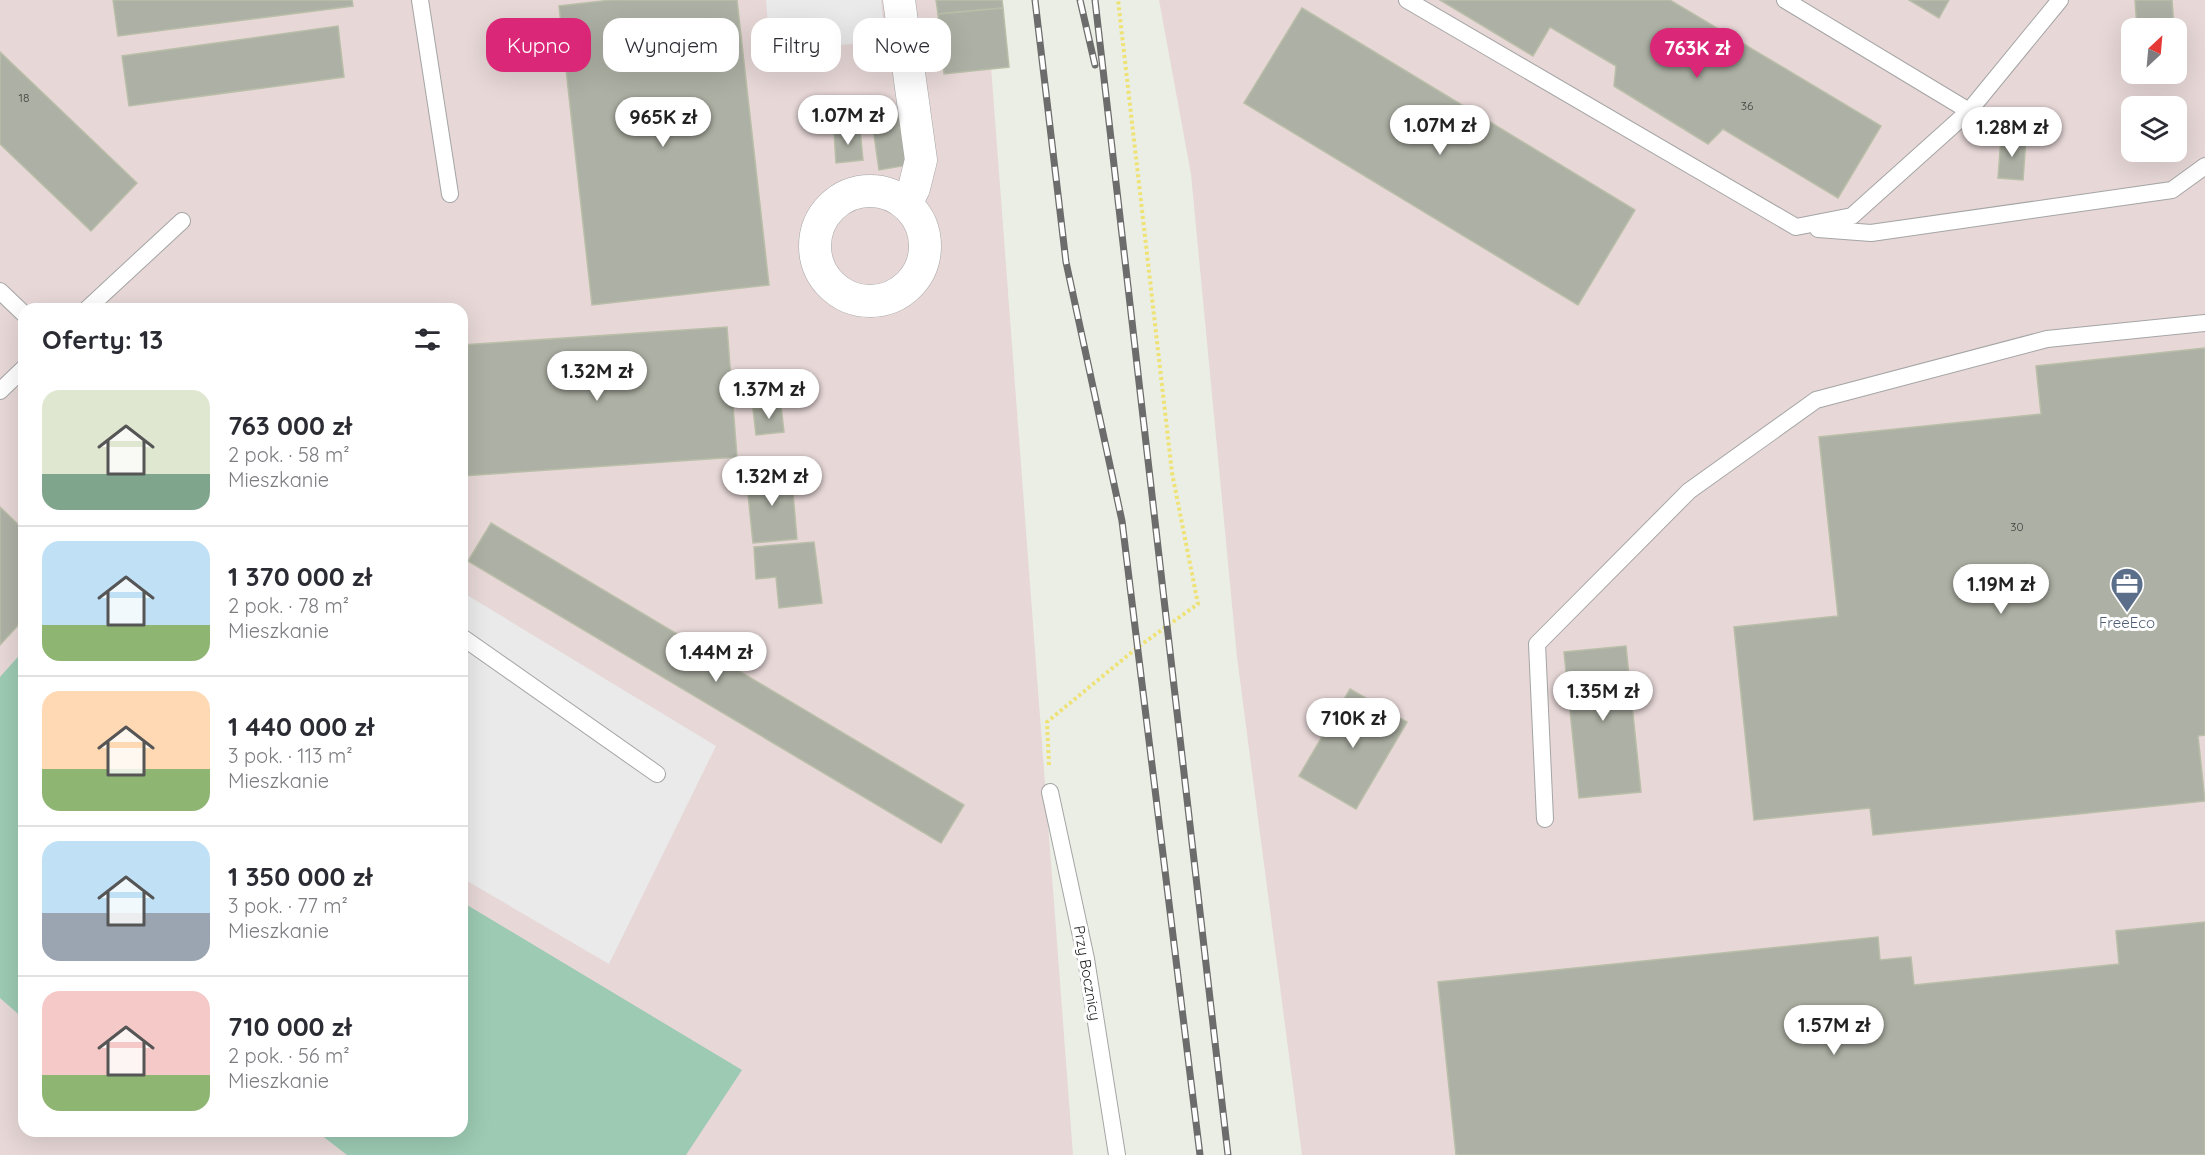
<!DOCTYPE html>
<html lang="pl">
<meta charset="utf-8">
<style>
:root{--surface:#fff;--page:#f2f2f3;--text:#2b2b33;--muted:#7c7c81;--line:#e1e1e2;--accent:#db2777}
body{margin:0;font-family:Quicksand,sans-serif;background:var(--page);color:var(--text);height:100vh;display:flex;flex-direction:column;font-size:22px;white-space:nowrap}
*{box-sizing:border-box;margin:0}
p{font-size:20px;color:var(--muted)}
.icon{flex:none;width:33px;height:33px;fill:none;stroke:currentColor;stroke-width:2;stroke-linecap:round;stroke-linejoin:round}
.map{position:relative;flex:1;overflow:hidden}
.drawer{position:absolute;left:18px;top:303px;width:450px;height:834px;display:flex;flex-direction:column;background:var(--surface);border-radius:18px;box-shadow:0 6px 24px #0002}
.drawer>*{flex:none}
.hud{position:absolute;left:486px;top:18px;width:570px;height:54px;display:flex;gap:12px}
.needle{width:39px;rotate:26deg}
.controls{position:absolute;left:2121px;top:18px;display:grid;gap:12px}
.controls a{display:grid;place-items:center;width:66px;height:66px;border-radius:12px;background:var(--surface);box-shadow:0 6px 24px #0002;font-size:30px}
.price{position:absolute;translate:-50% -51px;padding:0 14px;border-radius:21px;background:#fff;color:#222;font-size:20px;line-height:39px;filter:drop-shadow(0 2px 3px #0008)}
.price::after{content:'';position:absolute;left:50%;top:36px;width:18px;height:14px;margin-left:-9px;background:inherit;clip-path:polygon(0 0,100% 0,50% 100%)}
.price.current{background:var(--accent);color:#fff}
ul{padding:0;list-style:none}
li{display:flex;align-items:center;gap:18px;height:150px;padding:0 24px}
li+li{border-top:2px solid var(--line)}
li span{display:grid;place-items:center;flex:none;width:168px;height:120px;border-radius:18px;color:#555}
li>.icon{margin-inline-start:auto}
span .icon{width:72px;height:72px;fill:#fffc;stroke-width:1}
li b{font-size:26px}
h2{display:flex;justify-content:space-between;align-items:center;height:72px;padding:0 24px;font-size:26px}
.chip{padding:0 21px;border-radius:18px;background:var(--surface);box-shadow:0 6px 24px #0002;font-size:21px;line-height:54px}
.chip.current{background:var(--accent);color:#fff}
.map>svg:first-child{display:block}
.industrial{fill:#e7d7d7;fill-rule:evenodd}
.forest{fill:#9ccab3}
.parking{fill:#eaeaea}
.building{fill:#adb0a4;stroke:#b9bea8;stroke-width:1.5}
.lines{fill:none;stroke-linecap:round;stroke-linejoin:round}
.lane-casing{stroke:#a5a5a5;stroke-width:18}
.street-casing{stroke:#a5a5a5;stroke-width:33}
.path{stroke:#efe274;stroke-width:4;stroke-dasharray:3 3;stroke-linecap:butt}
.lane{stroke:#fff;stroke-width:16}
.street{stroke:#fff;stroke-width:32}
.rail-casing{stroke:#6c6c6c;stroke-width:7}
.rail{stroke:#fff;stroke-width:4.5;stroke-dasharray:14;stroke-linecap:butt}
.labels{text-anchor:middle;stroke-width:6;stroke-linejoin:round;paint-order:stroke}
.number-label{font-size:12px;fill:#424240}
.service-label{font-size:15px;fill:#4e5e75;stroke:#fff}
.street-label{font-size:15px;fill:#1e1e1e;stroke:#fff}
</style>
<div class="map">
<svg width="2205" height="1155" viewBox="0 0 2205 1155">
<rect width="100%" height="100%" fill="#eaeee4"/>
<!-- industrial -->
<g class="industrial">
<path d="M0 0H986L1073 1155H0ZM24 309H462V1131H24Z"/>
<path d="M1159 0H2205V1155H1302L1237 657 1191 174ZM2132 28H2176V74H2132ZM2132 106H2176V152H2132Z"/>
</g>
<!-- forest -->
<g class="forest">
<path d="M24 650V1019L0 998V677Z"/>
<path d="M462 902 742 1070 686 1155H347L316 1131H462Z"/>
</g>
<!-- parking -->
<g class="parking">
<path d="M766 0H881L885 41 770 51Z"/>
<path d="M462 592 716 746 609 964 462 878Z"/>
</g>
<!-- building -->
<g class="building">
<path d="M113 0H352L353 6 118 36Z"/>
<path d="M611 0H737L769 285 592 305 559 6Z"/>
<path d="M936 0H1002L1003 8 938 14Z"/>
<path d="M1440 0H1670L1881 126 1838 198 1723 129 1708 144 1614 86 1616 66 1550 27 1533 56Z"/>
<path d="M1909 0H1949L1939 18Z"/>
<path d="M2135 0H2172L2174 28H2137Z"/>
<path d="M1003 8 1009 67 944 74 938 14Z"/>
<path d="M1302 8 1635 210 1578 305 1244 103Z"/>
<path d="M338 26 344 77 129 106 122 56Z"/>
<path d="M0 52 137 183 91 231 0 144Z"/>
<path d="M901 117 908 165 879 170 872 121Z"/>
<path d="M860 129 863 160 836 163 834 132Z"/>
<path d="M2001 137 2026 139 2023 180 1998 178Z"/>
<path d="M727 327 737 457 462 476V345Z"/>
<path d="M2205 348V735L2198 736 2205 801 1873 835 1870 808 1754 820 1734 627 1838 616 1819 437 2041 414 2036 366Z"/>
<path d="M781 405 784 432 756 435 753 409Z"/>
<path d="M791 470 797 539 753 543 746 475Z"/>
<path d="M0 507 24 530V619L0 645Z"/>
<path d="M491 523 964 805 941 843 468 561Z"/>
<path d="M814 542 822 603 779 608 776 577 756 579 754 547Z"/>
<path d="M1626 646 1641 792 1579 798 1564 652Z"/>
<path d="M1350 689 1407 722 1356 809 1299 776Z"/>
<path d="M2205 922V1155H1456L1438 982 1878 937 1880 960 1911 957 1914 985 2119 964 2116 931Z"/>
</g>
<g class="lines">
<defs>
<g id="lane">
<path d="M420 0 450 194"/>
<path d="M1407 0 1796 227 1852 216 1969 111"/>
<path d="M1785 0 1969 111 2060 0"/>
<path d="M1818 229 1871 233 2172 190 2205 166"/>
<path d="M0 291 24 314"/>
<path d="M87 309 182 221"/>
<path d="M0 391 24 368"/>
<path d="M462 637 657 774"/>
<path d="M1050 792 1086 959 1117 1155"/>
<path d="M1545 819 1537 644 1689 491 1816 400 2047 339 2205 323"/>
</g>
<g id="street">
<path d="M899 0 921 160 914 188 906 204"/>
<circle cx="870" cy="246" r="55"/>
</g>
</defs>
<!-- lane casing -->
<use href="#lane" class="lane-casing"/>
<!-- street casing -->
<use href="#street" class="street-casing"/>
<!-- path -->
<path class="path" d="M1049 765 1047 722 1138 647 1198 604 1172 473 1118 0"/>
<!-- lane -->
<use href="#lane" class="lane"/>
<!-- street -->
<use href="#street" class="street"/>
<defs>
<g id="rail">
<path d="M1035 0 1066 262 1122 521 1200 1155"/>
<path d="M1080 0 1095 65"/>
<path d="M1095 0 1228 1155"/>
</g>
</defs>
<!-- rail casing -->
<use href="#rail" class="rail-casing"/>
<!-- rail -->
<use href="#rail" class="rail"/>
</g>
<!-- icons -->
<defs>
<symbol id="office-pin" viewBox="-11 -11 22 30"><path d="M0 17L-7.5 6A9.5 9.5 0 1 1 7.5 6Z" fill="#5c6f8a" stroke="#fff"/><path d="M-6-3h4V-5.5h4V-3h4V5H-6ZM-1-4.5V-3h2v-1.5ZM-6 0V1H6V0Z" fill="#fff"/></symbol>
</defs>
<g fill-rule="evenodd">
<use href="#office-pin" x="2108" y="565" width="38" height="52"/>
</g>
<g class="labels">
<!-- number labels -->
<g class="number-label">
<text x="24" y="102">18</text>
<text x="1747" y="110">36</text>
<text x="2017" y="531">30</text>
</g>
<!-- service labels -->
<g class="service-label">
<text x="2127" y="628">FreeEco</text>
</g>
<!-- street labels -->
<g class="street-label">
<text transform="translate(1087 973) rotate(80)" y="5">Przy Bocznicy</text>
</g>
</g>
</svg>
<div class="controls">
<a><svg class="needle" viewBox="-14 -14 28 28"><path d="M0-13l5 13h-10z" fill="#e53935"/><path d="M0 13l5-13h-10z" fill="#7c7c81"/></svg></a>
<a><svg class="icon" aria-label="layers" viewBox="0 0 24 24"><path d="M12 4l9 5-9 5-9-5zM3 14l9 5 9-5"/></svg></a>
</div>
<b class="price current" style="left:1697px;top:79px">763K zł</b>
<b class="price" style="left:848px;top:146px">1.07M zł</b>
<b class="price" style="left:663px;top:148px">965K zł</b>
<b class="price" style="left:1440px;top:156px">1.07M zł</b>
<b class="price" style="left:2012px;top:158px">1.28M zł</b>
<b class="price" style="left:597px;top:402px">1.32M zł</b>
<b class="price" style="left:769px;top:420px">1.37M zł</b>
<b class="price" style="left:772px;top:507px">1.32M zł</b>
<b class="price" style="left:2001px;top:615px">1.19M zł</b>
<b class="price" style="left:716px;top:683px">1.44M zł</b>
<b class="price" style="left:1603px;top:722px">1.35M zł</b>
<b class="price" style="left:1353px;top:749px">710K zł</b>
<b class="price" style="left:1834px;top:1056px">1.57M zł</b>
<div class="hud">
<a class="chip current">Kupno</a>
<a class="chip">Wynajem</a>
<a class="chip">Filtry</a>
<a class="chip">Nowe</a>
</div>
<section class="drawer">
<h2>Oferty: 13<svg class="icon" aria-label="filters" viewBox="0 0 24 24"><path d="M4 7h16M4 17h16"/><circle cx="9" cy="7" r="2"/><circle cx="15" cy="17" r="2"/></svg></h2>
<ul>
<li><span style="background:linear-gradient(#dfe7d0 70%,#7fa58c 0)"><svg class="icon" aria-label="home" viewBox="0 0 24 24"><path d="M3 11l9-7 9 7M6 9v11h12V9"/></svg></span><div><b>763 000 zł</b><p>2 pok. · 58 m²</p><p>Mieszkanie</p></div></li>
<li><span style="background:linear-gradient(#bfe0f5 70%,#8fb573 0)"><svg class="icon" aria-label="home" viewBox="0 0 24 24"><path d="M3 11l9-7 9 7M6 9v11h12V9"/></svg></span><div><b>1 370 000 zł</b><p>2 pok. · 78 m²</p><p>Mieszkanie</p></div></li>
<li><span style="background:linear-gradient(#ffd9b3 65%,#8fb573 0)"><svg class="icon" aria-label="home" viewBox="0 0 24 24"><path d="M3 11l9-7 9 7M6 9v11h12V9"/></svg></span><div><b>1 440 000 zł</b><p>3 pok. · 113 m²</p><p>Mieszkanie</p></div></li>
<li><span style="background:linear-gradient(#bfe0f5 60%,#9aa5b1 0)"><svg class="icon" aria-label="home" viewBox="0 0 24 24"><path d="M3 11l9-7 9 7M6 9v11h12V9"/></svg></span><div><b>1 350 000 zł</b><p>3 pok. · 77 m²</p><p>Mieszkanie</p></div></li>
<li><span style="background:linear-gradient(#f6c9c9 70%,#8fb573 0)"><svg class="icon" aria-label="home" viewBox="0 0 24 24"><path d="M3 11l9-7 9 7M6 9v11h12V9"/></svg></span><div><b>710 000 zł</b><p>2 pok. · 56 m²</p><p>Mieszkanie</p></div></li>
</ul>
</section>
</div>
